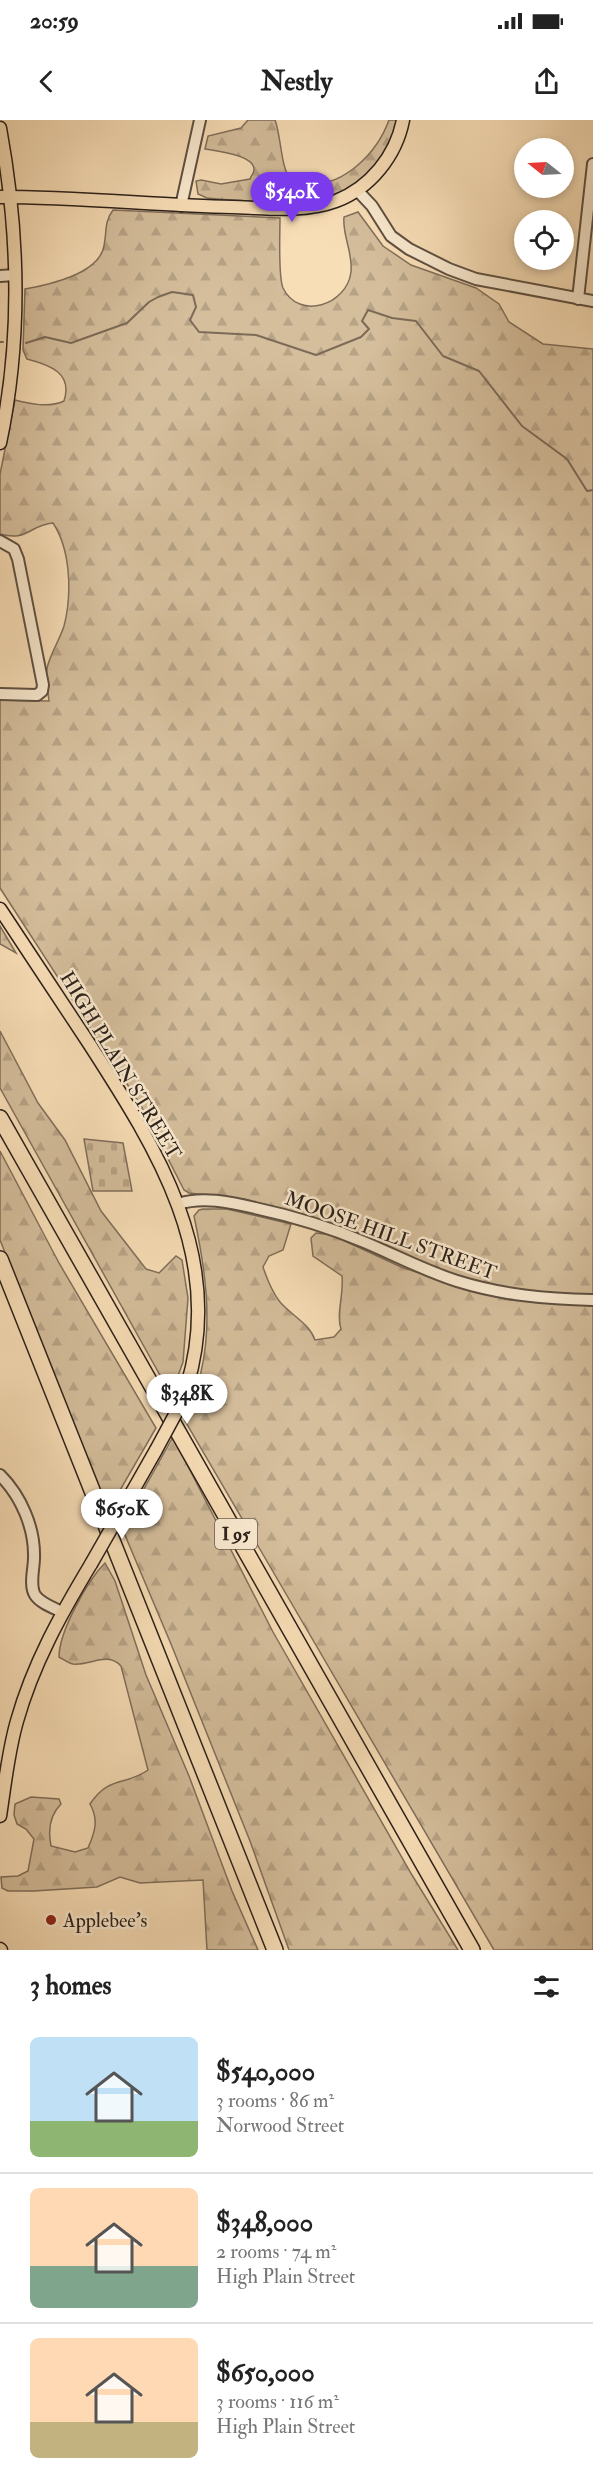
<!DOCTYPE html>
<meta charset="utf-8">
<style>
:root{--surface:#fff;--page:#f6f6f6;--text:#222;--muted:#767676;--line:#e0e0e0;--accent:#7c3aed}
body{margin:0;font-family:"IM FELL Double Pica",serif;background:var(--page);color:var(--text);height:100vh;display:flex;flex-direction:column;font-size:22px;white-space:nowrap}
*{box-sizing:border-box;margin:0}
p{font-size:20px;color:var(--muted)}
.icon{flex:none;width:33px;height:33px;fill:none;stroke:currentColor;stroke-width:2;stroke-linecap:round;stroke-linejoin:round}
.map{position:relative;height:1830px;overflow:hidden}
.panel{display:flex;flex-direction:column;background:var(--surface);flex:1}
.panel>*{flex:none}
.needle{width:39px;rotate:288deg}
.controls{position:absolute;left:514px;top:18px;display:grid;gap:12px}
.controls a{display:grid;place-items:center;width:60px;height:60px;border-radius:50%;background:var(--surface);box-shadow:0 3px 9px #0003;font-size:30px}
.price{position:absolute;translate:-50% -51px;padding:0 14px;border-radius:21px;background:#fff;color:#222;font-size:20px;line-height:39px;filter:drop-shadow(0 2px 3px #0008)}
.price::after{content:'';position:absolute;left:50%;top:36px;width:18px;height:14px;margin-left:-9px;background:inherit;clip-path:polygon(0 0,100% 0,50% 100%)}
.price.current{background:var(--accent);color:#fff}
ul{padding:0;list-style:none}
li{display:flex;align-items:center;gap:18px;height:150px;padding:0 30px}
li+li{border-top:2px solid var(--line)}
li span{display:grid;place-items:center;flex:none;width:168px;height:120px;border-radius:9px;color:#555}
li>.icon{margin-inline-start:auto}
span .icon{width:72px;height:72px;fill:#fffc;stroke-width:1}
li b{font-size:26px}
h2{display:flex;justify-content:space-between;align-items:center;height:72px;padding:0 30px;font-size:26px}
.status{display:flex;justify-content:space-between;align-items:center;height:42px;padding:0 30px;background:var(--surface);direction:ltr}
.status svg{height:16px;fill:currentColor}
header{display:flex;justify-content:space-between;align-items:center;height:78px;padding:0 30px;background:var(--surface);font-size:27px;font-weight:800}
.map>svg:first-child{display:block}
.forest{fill:url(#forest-firs);stroke:#806f5b;stroke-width:1.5}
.cemetery{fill:url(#cemetery-stones);stroke:#806f5b;stroke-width:1.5}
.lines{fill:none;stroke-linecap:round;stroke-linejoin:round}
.stream{stroke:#7c6b58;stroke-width:2}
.minor-casing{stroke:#5e5041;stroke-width:14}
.major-casing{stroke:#2b201a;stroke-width:15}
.highway-casing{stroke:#2b201a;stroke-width:18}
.minor{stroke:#faead0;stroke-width:10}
.major{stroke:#f8deb7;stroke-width:12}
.highway{stroke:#f8deb7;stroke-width:15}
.major-bridge-casing{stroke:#2b201a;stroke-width:15;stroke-linecap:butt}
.major-bridge{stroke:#f8deb7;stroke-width:12}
.poi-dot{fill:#8f2418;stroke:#faead0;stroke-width:2}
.labels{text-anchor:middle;stroke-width:5;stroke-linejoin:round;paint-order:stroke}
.shield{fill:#faead0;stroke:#695d51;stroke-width:1.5}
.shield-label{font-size:18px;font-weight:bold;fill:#2b201a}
.street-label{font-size:20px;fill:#2b201a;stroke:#faead0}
.poi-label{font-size:20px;fill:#2b201a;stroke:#faead0;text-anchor:start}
</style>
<div class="status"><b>20:59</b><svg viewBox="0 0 49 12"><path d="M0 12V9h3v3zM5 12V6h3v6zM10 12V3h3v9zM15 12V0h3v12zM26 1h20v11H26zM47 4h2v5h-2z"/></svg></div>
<header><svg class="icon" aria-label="back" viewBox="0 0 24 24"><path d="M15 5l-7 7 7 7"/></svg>Nestly<svg class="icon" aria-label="share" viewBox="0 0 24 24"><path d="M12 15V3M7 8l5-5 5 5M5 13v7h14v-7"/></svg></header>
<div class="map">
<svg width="593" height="1830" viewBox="0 0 593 1830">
<defs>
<pattern id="forest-firs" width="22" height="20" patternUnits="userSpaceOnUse" patternTransform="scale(1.5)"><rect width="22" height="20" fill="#d5be9c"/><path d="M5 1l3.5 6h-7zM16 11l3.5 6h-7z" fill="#b7a386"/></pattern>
<pattern id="cemetery-stones" width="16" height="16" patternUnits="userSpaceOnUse" patternTransform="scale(1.5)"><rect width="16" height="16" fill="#d5be9c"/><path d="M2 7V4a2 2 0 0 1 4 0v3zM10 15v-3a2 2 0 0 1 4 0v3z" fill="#b7a386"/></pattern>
</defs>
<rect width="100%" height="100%" fill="#f8deb7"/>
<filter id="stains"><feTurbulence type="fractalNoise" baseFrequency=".00333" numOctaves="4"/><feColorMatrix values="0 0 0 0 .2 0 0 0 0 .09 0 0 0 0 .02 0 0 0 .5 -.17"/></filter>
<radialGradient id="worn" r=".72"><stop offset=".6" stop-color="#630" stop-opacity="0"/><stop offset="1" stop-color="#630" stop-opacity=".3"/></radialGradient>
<!-- forest -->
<g class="forest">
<path d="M248 0H275C281 15 281 49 290 58 294 63 300 64 307 64 344 67 377 33 389 0H398C390 32 369 59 339 73 310 87 240 81 207 78L198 74 196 61 201 60 221 64 250 59C251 56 254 53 254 50 255 35 216 31 205 29L208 16 241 8Z"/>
<path d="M113 90 280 98C280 114 278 156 283 168 299 201 347 185 351 152 353 132 342 115 344 97L358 92 383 126 411 145 476 168 499 184 509 202 543 224 593 229V1175L523 1171 476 1162 438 1149 366 1116 314 1098 244 1079 189 1073 184 1070 140 984 0 768V580L49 581C48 571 45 559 47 549 48 539 60 519 64 506 72 475 71 430 53 403 29 405 28 422 0 414V354L15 280C30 284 49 288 64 281 73 253 50 245 27 239L23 230 25 169C48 165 99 154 104 126 107 111 104 102 113 90Z"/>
<path d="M0 806 16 833 0 824Z"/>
<path d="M0 911 38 983 65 1020 101 1091 146 1149 159 1153 176 1136 182 1140 188 1178 183 1242 171 1275 0 968Z"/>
<path d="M0 1031 59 1143 156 1308 108 1391 0 1120Z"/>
<path d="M203 1089H227L291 1104 283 1130 269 1136 263 1147C267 1159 272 1172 280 1182 292 1196 309 1203 315 1220L334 1217 341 1209C336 1194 344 1174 342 1156L313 1136 311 1118 316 1113 332 1115 401 1147 481 1173 510 1180 593 1186V1830H494L185 1301C190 1285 197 1269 201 1252 213 1200 205 1148 194 1096L199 1090Z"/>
<path d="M173 1317 273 1512 412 1755 458 1830H289L250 1721 171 1524 122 1408Z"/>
<path d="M105 1443 115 1461 146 1555 189 1656 232 1771 258 1830H207L203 1760 140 1763 120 1757 97 1767 34 1771H8L2 1768 1 1757 18 1756 28 1751 34 1719 26 1709 17 1704 14 1695 15 1684 31 1677 59 1679 61 1684C50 1695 48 1711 51 1726L75 1732 88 1728C95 1712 99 1700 90 1684 109 1655 126 1666 148 1650L121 1546C107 1531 90 1546 73 1544 68 1543 63 1539 59 1537 59 1512 87 1461 105 1443Z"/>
</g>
<!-- cemetery -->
<path class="cemetery" d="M84 1019 123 1023 132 1071H93Z"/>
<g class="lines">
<!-- stream -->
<g class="stream">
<path d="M0 222H3"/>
<path d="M26 223 45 217 71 223 127 203 149 182 158 177 172 172 193 175 196 187 190 200 199 212 256 215 316 235 361 217 369 209 362 201 368 190 392 198 416 201 443 236 479 251 522 306 567 339 587 371 593 370"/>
</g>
<defs>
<g id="minor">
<path d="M357 70 372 86 391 116 409 129 449 149 476 159 593 181"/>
<path d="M181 86 200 0"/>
<path d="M0 156 15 155"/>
<path d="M578 179 593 44"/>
<path d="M0 421 14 429 18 439 43 565 42 571 37 575 0 574"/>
<path d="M178 1084C202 1076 230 1082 255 1088 292 1096 329 1107 364 1122 395 1135 425 1151 457 1161 502 1175 546 1179 593 1180"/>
<path d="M0 1355C21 1376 35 1408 34 1438 34 1449 29 1465 35 1475 40 1483 54 1488 62 1492"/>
</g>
<g id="major">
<path d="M0 8C19 112 22 219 0 323"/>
<path d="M0 77C77 77 155 85 232 87 265 88 304 93 336 81 370 68 396 36 403 0"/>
<path d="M0 789C30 834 60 880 90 925 157 1029 226 1138 187 1266"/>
<path d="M127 1381 156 1330"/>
<path d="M0 1696C5 1664 8 1632 17 1601 33 1544 61 1494 91 1444"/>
<path d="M0 1829 1 1830"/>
</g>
<g id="highway">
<path d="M0 998 472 1830"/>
<path d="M0 1139 275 1830"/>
</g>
</defs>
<!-- minor casing -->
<use href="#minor" class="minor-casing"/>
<!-- major casing -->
<use href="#major" class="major-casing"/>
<!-- highway casing -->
<use href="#highway" class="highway-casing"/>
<!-- minor -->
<use href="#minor" class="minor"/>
<!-- major -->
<use href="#major" class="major"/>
<!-- highway -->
<use href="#highway" class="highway"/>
<defs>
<g id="major-bridge">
<path d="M156 1330 177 1291 187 1266"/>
<path d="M91 1444 127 1381"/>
</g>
</defs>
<!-- major-bridge casing -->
<use href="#major-bridge" class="major-bridge-casing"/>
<!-- major-bridge -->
<use href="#major-bridge" class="major-bridge"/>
</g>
<!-- markers -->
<circle class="poi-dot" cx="51" cy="1800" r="6"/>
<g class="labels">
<!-- shield labels -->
<rect class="shield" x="215" y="1399" width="42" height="30" rx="4.5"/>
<g class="shield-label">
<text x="236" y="1420">I 95</text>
</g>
<!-- street labels -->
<g class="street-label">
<text transform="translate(121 945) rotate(59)" y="7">HIGH PLAIN STREET</text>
<text transform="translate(391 1115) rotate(20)" y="7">MOOSE HILL STREET</text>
</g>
<!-- poi labels -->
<g class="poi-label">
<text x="63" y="1807">Applebee's</text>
</g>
</g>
<rect width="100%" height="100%" filter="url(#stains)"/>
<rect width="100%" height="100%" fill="url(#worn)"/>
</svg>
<div class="controls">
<a><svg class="needle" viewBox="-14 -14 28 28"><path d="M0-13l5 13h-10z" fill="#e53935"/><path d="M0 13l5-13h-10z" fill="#767676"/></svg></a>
<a><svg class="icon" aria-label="locate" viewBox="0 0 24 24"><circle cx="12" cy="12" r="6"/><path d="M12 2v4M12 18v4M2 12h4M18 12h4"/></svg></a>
</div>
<b class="price current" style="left:292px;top:103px">$540K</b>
<b class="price" style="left:187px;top:1305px">$348K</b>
<b class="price" style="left:122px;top:1420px">$650K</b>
</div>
<section class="panel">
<h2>3 homes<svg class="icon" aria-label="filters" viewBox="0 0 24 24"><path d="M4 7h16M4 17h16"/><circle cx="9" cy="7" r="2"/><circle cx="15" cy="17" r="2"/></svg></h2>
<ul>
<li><span style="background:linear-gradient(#bfe0f5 70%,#8fb573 0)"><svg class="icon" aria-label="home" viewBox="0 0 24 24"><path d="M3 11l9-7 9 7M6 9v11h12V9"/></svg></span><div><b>$540,000</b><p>3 rooms · 86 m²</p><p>Norwood Street</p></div></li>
<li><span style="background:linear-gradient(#ffd9b3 65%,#7fa58c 0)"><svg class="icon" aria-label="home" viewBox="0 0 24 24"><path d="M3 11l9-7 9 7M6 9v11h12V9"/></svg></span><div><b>$348,000</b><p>2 rooms · 74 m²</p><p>High Plain Street</p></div></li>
<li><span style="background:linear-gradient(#ffd9b3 70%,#c2b280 0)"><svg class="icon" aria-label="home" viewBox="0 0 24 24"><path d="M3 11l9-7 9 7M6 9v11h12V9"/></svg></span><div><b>$650,000</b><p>3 rooms · 116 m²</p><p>High Plain Street</p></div></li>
</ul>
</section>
